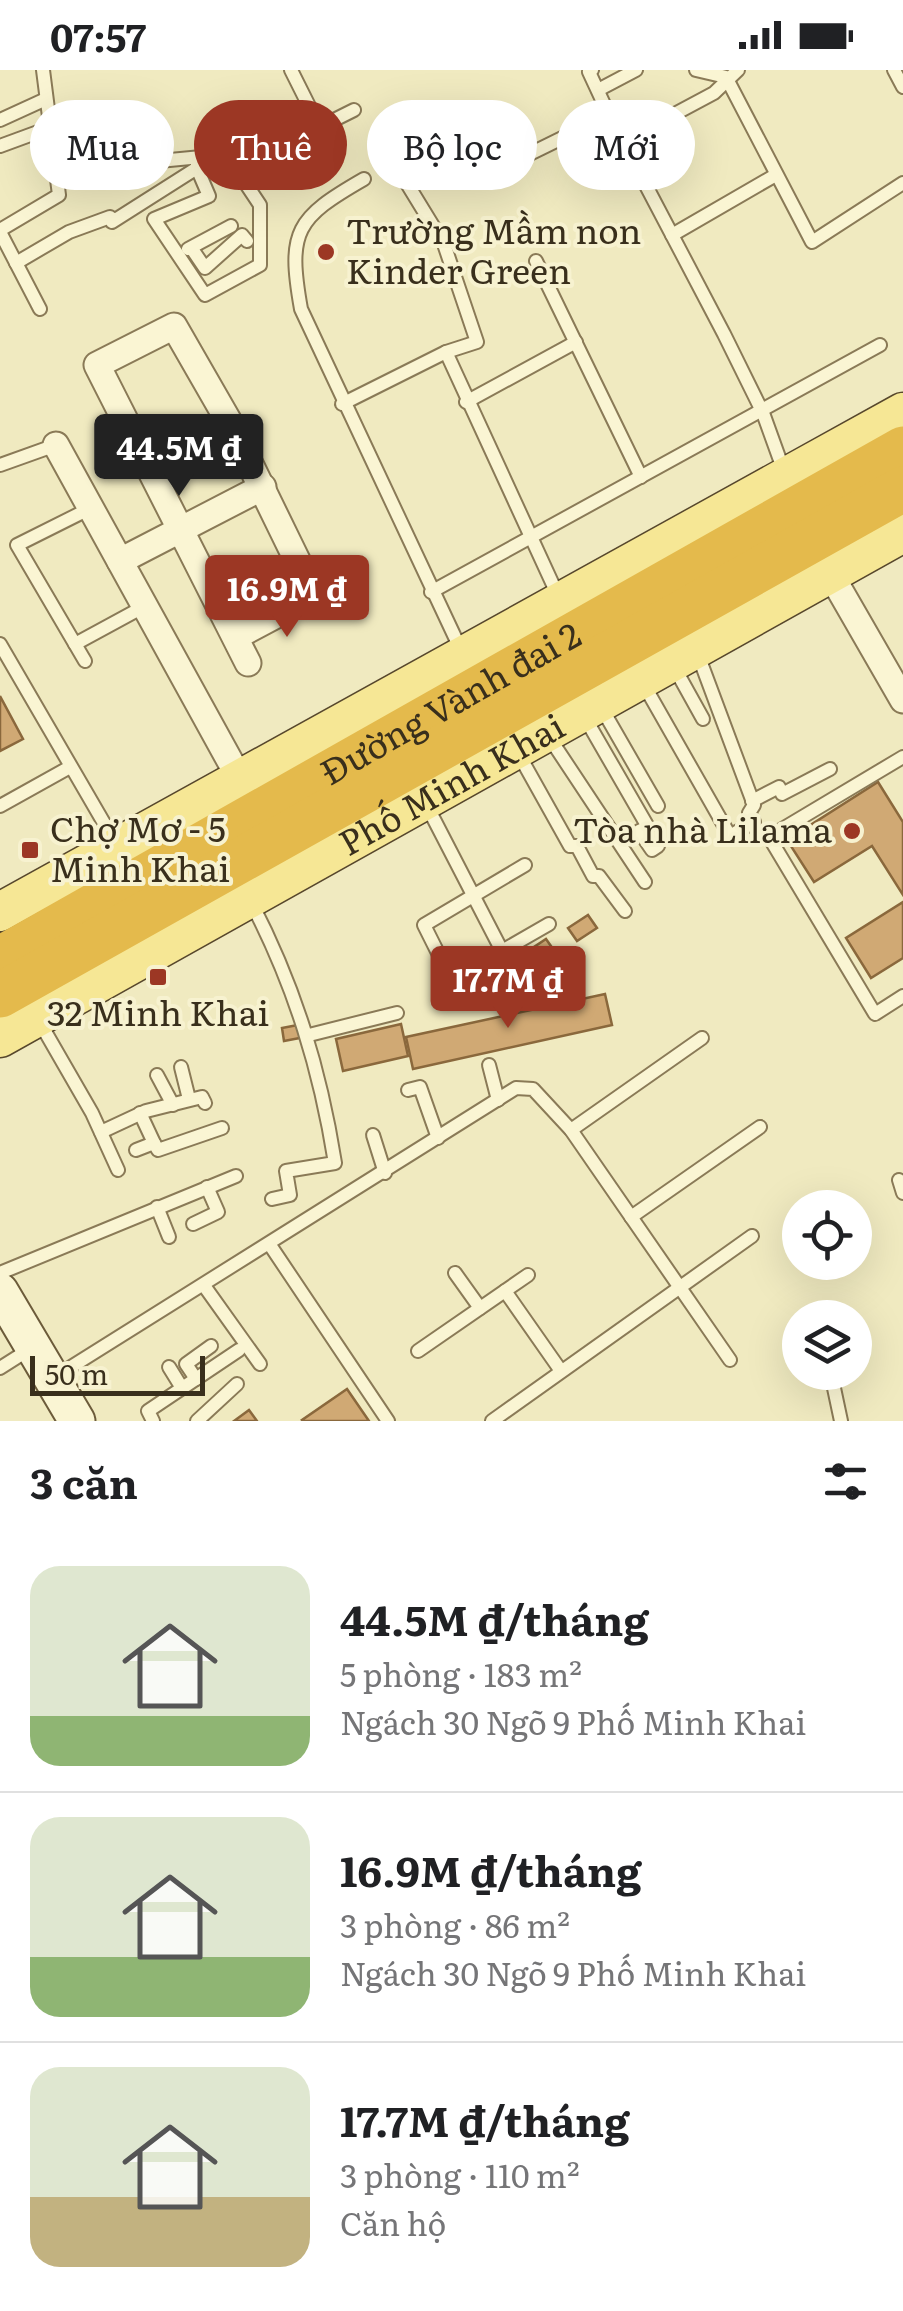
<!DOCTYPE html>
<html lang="vi">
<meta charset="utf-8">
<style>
:root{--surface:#fff;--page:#f6f6f6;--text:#202124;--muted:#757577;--line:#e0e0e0;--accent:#9c3724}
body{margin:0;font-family:Literata,serif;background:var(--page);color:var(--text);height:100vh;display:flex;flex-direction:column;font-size:38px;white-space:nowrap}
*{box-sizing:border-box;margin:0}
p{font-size:32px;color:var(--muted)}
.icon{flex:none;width:55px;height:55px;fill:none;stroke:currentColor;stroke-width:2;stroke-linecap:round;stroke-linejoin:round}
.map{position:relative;height:1351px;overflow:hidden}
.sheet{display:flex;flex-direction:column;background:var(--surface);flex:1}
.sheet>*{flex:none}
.top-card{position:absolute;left:30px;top:30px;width:845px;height:90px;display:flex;gap:20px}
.tools{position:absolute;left:782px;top:1120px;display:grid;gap:20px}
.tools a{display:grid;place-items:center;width:90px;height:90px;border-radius:50%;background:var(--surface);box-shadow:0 10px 40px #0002;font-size:50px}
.scale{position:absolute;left:30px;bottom:25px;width:175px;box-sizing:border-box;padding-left:10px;border:5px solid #392f1c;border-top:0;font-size:28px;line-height:35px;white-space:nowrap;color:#392f1c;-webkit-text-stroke:8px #f7f2d0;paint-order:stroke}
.price{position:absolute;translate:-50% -85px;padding:0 22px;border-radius:10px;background:var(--accent);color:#fff;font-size:32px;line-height:65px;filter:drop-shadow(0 2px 5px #0008)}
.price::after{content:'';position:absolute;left:50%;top:60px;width:30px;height:22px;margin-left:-15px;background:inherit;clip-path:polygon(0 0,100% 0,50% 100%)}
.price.current{background:#222;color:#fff}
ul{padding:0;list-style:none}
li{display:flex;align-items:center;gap:30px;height:250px;padding:0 30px}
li+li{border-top:2px solid var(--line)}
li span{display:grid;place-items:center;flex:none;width:280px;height:200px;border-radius:30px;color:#555}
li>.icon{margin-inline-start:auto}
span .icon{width:120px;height:120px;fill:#fffc;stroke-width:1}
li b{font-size:42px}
h2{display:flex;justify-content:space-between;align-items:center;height:120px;padding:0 30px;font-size:42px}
.tag{padding:0 35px;border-radius:45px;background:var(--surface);box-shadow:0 10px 40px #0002;font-size:35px;line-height:90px}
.tag.current{background:var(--accent);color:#fff}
.status{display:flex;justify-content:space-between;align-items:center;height:70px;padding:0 50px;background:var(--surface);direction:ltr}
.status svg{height:28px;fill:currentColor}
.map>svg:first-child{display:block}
.building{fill:#d0a974;stroke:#8a683c;stroke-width:2.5}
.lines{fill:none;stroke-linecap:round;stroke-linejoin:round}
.lane-casing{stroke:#8a7a57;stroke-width:16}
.street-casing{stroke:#8a7a57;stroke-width:29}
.secondary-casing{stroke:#6c5b3a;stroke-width:39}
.primary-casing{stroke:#57472c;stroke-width:41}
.highway-casing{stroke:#57472c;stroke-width:49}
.lane{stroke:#faf5d3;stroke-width:12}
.street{stroke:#faf5d3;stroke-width:25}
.secondary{stroke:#faf5d3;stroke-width:35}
.primary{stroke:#f6e795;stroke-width:38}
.highway{stroke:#e4ba4c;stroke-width:45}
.poi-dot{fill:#9c3724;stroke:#f7f2d0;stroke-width:4}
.labels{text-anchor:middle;stroke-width:8;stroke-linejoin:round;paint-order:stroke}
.poi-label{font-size:35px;fill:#392f1c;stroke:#f7f2d0;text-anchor:start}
.street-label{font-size:35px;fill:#392f1c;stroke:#f7f2d0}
</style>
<div class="status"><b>07:57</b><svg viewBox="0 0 49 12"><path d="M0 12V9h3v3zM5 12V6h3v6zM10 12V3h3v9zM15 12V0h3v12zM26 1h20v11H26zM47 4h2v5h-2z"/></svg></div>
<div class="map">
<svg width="903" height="1351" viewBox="0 0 903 1351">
<rect width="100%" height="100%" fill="#f0eac0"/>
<!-- building -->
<g class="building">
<path d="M0 626 23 669 0 681Z"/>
<path d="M878 712 903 752V825L872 776 814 812 787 770Z"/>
<path d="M903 832V888L871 908 846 868Z"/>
<path d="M588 845 597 858 577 871 568 858Z"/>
<path d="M546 869 553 879 534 891 528 881Z"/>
<path d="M605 924 612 955 413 999 406 967Z"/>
<path d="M303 954 305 967 284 971 282 958Z"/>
<path d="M401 954 408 986 343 1001 336 969Z"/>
<path d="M347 1319 369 1351H303L302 1350Z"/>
<path d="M249 1340 257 1351H234Z"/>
</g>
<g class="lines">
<defs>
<g id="lane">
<path d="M291 0 309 36"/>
<path d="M592 0 589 2 609 45 724 264 763 343 785 404"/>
<path d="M696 0 726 7 812 172 903 113"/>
<path d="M894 0 903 17"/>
<path d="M598 20 636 0"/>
<path d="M0 50 46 29"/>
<path d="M656 54 714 23 738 0"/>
<path d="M0 76 49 58"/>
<path d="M56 87 126 72"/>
<path d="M197 98 209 126 154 149 205 225 260 195V135L244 111 240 83"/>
<path d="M499 99 609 45"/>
<path d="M104 105 128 94 274 80 354 40"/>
<path d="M403 107 444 174 477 272 446 282 560 530"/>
<path d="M364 109C296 148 287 161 301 239L461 580"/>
<path d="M0 160 59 125 43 0"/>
<path d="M0 162 40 239"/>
<path d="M672 165 774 106"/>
<path d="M188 179 231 156"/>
<path d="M192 179 205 198 242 165 247 171"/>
<path d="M536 191 641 407"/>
<path d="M16 193 69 162 110 147 112 152 197 98V93"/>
<path d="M466 332 576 272"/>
<path d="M342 334 446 282"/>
<path d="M0 395 56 375"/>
<path d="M431 522 880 275"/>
<path d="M0 574 115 772"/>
<path d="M75 574 145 536"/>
<path d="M85 591 17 475 91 438"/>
<path d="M673 595 703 649"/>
<path d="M644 615 730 766 754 752 749 743 754 735 697 582"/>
<path d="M601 637 658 736"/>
<path d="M584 646 648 757 639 761 652 780 658 776"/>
<path d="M547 664 645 812"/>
<path d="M518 683 570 776H577L593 806H599L625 841"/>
<path d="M903 687 769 767 875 944 903 926"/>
<path d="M752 731 779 717 782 724 830 699"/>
<path d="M426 734 502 881 549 854"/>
<path d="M0 736 70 697"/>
<path d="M251 832C295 917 320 999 335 1093L286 1101 290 1125 272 1129"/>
<path d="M450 907 424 855 525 795"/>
<path d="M39 951 92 1043 118 1100"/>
<path d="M309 965 397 943"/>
<path d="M489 995 498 1030"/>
<path d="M181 997 189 1029"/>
<path d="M157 1005 173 1035"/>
<path d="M408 1020 420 1017 438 1068"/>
<path d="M571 1060 702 968"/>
<path d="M101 1062 146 1041 202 1027 205 1033"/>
<path d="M373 1065 385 1103"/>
<path d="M154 1073 158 1080 222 1058"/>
<path d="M136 1080 154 1073 140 1043"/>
<path d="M899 1110 903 1123"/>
<path d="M157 1137 169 1167"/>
<path d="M631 1147 760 1057"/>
<path d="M193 1154 218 1142 207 1117"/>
<path d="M270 1175 388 1351"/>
<path d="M0 1203 236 1106"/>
<path d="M455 1203 480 1238"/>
<path d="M205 1217 260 1294"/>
<path d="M505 1221 561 1301"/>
<path d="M418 1281 528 1205"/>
<path d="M169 1297 182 1318"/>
<path d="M0 1298 30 1279"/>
<path d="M831 1304 841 1351"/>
<path d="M55 1307 516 1018 533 1019 571 1060 730 1290"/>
<path d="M196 1309 186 1294 211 1276"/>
<path d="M153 1351 148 1341 239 1280"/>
<path d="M197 1351 237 1314"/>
<path d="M492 1351 752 1166"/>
</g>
<g id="street">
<path d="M56 375 241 711"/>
<path d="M120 491 263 417"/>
<path d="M831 505 903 630"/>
<path d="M235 567 314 525 232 357 174 256 97 295 248 593"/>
</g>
<path id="secondary" d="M0 1221 77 1351"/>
<g id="primary">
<path d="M0 842 903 342"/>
<path id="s1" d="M0 968 903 463"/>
</g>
<g id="highway">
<path id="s2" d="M0 889 903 379"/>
<path d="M0 925 903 419"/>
</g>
</defs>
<!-- lane casing -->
<use href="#lane" class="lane-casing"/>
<!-- street casing -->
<use href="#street" class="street-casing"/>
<!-- secondary casing -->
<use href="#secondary" class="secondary-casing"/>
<!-- primary casing -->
<use href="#primary" class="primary-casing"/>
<!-- highway casing -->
<use href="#highway" class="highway-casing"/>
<!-- lane -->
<use href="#lane" class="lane"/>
<!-- street -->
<use href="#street" class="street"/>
<!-- secondary -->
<use href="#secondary" class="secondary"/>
<!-- primary -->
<use href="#primary" class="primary"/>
<!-- highway -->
<use href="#highway" class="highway"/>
</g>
<!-- markers -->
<g class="poi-dot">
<circle cx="326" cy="182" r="10"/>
<circle cx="852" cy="761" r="10"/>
<rect x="20" y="770" width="20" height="20" rx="5"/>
<rect x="148" y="897" width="20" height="20" rx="5"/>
</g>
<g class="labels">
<!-- poi labels -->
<g class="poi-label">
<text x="346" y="174">Trường Mầm non<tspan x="346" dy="40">Kinder Green</tspan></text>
<text x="50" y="772">Chợ Mơ - 5<tspan x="50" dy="40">Minh Khai</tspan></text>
<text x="832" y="773" text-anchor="end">Tòa nhà Lilama</text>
<text x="158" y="956" text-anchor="middle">32 Minh Khai</text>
</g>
<!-- street labels -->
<g class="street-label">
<text dy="12" stroke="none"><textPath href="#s2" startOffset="518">Đường Vành đai 2</textPath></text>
<text dy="12" stroke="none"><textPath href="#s1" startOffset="518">Phố Minh Khai</textPath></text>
</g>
</g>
</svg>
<div class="tools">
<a><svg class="icon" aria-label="locate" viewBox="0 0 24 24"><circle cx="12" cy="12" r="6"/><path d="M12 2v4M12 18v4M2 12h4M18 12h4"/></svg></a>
<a><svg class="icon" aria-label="layers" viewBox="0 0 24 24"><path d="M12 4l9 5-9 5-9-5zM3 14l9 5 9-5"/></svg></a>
</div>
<div class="scale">50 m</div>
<b class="price current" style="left:179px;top:429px">44.5M ₫</b>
<b class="price" style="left:287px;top:570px">16.9M ₫</b>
<b class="price" style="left:508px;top:961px">17.7M ₫</b>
<div class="top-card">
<a class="tag">Mua</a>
<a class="tag current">Thuê</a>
<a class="tag">Bộ lọc</a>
<a class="tag">Mới</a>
</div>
</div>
<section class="sheet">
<h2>3 căn<svg class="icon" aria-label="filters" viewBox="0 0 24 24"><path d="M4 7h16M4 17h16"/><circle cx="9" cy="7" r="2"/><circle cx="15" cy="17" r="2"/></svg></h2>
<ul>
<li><span style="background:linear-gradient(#dfe7d0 75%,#8fb573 0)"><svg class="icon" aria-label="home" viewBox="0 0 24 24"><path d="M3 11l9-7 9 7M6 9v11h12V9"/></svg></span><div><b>44.5M ₫/tháng</b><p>5 phòng · 183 m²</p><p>Ngách 30 Ngõ 9 Phố Minh Khai</p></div></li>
<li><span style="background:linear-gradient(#dfe7d0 70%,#8fb573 0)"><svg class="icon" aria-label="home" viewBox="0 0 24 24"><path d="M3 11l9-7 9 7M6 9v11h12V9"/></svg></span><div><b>16.9M ₫/tháng</b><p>3 phòng · 86 m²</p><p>Ngách 30 Ngõ 9 Phố Minh Khai</p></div></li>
<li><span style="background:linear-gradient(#dfe7d0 65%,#c2b280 0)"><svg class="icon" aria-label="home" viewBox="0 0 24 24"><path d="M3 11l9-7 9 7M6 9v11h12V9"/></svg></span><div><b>17.7M ₫/tháng</b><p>3 phòng · 110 m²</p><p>Căn hộ</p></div></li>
</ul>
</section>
